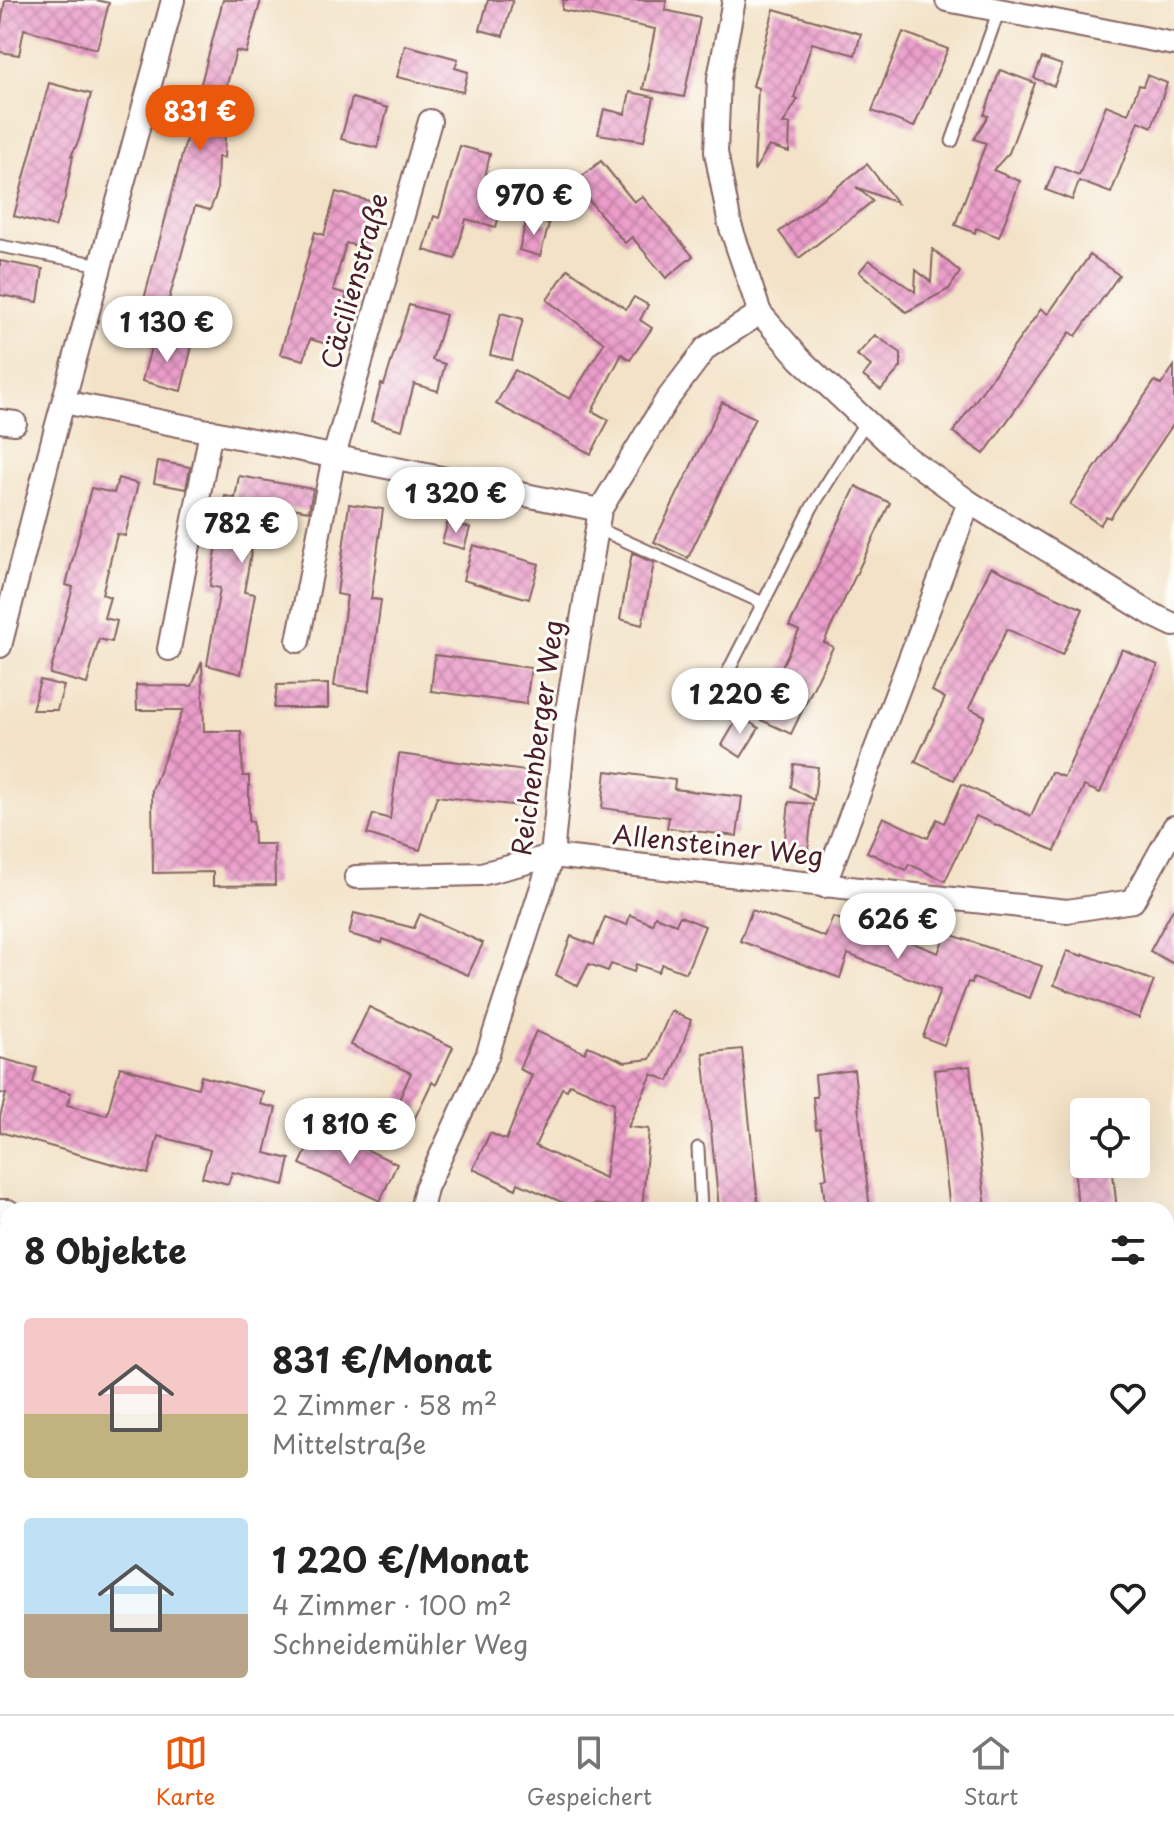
<!DOCTYPE html>
<html lang="de">
<meta charset="utf-8">
<style>
:root{--surface:#fff;--page:#f6f6f6;--text:#222;--muted:#767676;--line:#e0e0e0;--accent:#ea580c}
body{margin:0;font-family:"Playpen Sans",sans-serif;background:var(--page);color:var(--text);height:100vh;display:flex;flex-direction:column;font-size:30px;white-space:nowrap}
*{box-sizing:border-box;margin:0}
p{font-size:26px;color:var(--muted)}
.icon{flex:none;width:44px;height:44px;fill:none;stroke:currentColor;stroke-width:2;stroke-linecap:round;stroke-linejoin:round}
.map{position:relative;flex:1;overflow:hidden}
.details{position:absolute;left:0px;top:1202px;width:1174px;height:512px;display:flex;flex-direction:column;background:var(--surface);border-radius:24px 24px 0 0;box-shadow:0 8px 32px #0002}
.details>*{flex:none}
.controls{position:absolute;left:1070px;top:1098px;display:grid;gap:16px}
.controls a{display:grid;place-items:center;width:80px;height:80px;border-radius:8px;background:var(--surface);box-shadow:0 8px 32px #0002;font-size:40px}
.price{position:absolute;translate:-50% -68px;padding:0 18px;border-radius:28px;background:#fff;color:#222;font-size:26px;line-height:52px;filter:drop-shadow(0 2px 4px #0008)}
.price::after{content:'';position:absolute;left:50%;top:48px;width:24px;height:18px;margin-left:-12px;background:inherit;clip-path:polygon(0 0,100% 0,50% 100%)}
.price.active{background:var(--accent);color:#fff}
ul{padding:0;list-style:none}
li{display:flex;align-items:center;gap:24px;height:200px;padding:0 24px}
li span{display:grid;place-items:center;flex:none;width:224px;height:160px;border-radius:8px;color:#555}
li>.icon{margin-inline-start:auto}
span .icon{width:96px;height:96px;fill:#fffc;stroke-width:1}
li b{font-size:34px}
h2{display:flex;justify-content:space-between;align-items:center;height:96px;padding:0 24px;font-size:34px}
.menu{display:flex;justify-content:space-around;align-items:center;height:112px;border-top:2px solid var(--line);background:var(--surface);font-size:22px;color:var(--muted)}
.menu a{display:grid;justify-items:center;gap:4px}
.menu .active{color:var(--accent)}
.map>svg:first-child{display:block}
.building{fill:url(#building-cross-hatch);fill-rule:evenodd}
.lines{fill:none;stroke-linecap:round;stroke-linejoin:round}
.lane-casing{stroke:#856362;stroke-width:15}
.street-casing{stroke:#856362;stroke-width:26}
.lane{stroke:#fff;stroke-width:11}
.street{stroke:#fff;stroke-width:22}
.labels{text-anchor:middle;stroke-width:6;stroke-linejoin:round;paint-order:stroke}
.street-label{font-size:26px;fill:#4a1f2b;stroke:#fdfcf7}
</style>
<div class="map">
<svg width="1174" height="1714" viewBox="0 0 1174 1714">
<defs>
<pattern id="building-cross-hatch" width="8" height="8" patternUnits="userSpaceOnUse" patternTransform="scale(2)"><rect width="8" height="8" fill="#eb9dca"/><path d="M0 0l8 8M0 8l8-8" fill="none" stroke="#c07fa4"/></pattern>
</defs>
<rect width="100%" height="100%" fill="#fdfcf7"/>
<filter id="ink" filterUnits="userSpaceOnUse"><feTurbulence type="fractalNoise" baseFrequency=".0125" numOctaves="2"/><feDisplacementMap in="SourceGraphic" scale="16" xChannelSelector="R" yChannelSelector="G"/><feConvolveMatrix kernelMatrix="1 2 1 2 8 2 1 2 1" color-interpolation-filters="sRGB"/></filter>
<filter id="wash" filterUnits="userSpaceOnUse"><feTurbulence type="fractalNoise" baseFrequency=".006" numOctaves="4" result="noise"/><feDisplacementMap in="SourceGraphic" scale="32" xChannelSelector="R" yChannelSelector="G"/><feGaussianBlur stdDeviation="1.8" result="paint"/><feColorMatrix in="noise" values="0 0 0 0 0 0 0 0 0 0 0 0 0 0 0 0 0 1.4 0 .05"/><feComposite in="paint" operator="in"/></filter>
<g filter="url(#wash)">
<rect width="100%" height="100%" fill="#f3e2c7"/>
<g id="blocks">
<!-- building -->
<g class="building">
<path d="M5 0H96L109 3 97 49 24 29 19 55 0 52V30Z"/>
<path d="M223 0H261L246 53 236 51 223 99 238 104 229 132 225 131 224 158 218 157 217 192 210 210 195 206 161 328 138 322Z"/>
<path d="M488 0H513L503 36 480 30Z"/>
<path d="M563 0H667L665 10 700 18 684 97 643 89 655 29 562 10Z"/>
<path d="M774 9 861 34 855 55 812 43 794 98 798 99 783 124H790L789 152 769 146 754 171 758 88 753 86Z"/>
<path d="M903 32 948 49 914 127 872 111Z"/>
<path d="M405 45 458 59 455 68 468 72 463 92 397 77Z"/>
<path d="M1042 58 1062 65 1054 86 1034 78Z"/>
<path d="M1000 70 1035 83 1009 153 993 170 1020 181 999 237 976 228 975 233 955 225 986 143 974 139 988 116 984 115Z"/>
<path d="M1147 75 1167 83 1152 127 1139 121 1111 193 1079 181 1072 200 1046 190 1056 166 1079 175 1106 105 1128 114 1139 85 1143 86Z"/>
<path d="M49 83 91 94 79 140 71 156H73L65 198 55 227 14 216Z"/>
<path d="M630 92 654 97 644 141 598 134 604 109 625 114Z"/>
<path d="M352 98 388 108 377 148 341 139Z"/>
<path d="M460 146 490 154 482 190 504 197 496 227 466 219 455 259 424 250 434 216 439 218Z"/>
<path d="M601 161 634 202 642 196 693 256 666 278 632 237 625 243 574 183Z"/>
<path d="M867 164 897 203 856 187 873 201 799 258 779 232Z"/>
<path d="M336 192 373 202 361 247 346 243 333 290 347 294 333 346 310 339 304 360 280 354 315 232 324 235Z"/>
<path d="M527 218 549 224 540 256 519 250Z"/>
<path d="M933 249 960 272 949 289 906 312 859 272 869 260 915 292 916 270 931 282Z"/>
<path d="M1090 255 1119 275 1076 336 1070 332 984 454 953 432 1041 309 1048 314Z"/>
<path d="M0 261 43 269 38 302 0 295Z"/>
<path d="M568 269 626 309 634 297 648 305 640 320 652 328 630 360 622 354 592 411 609 420 591 454 496 404 515 370 570 399 604 343 547 300Z"/>
<path d="M409 305 446 315 432 360 445 364 438 391 414 384 402 430 371 421 381 384 384 385Z"/>
<path d="M501 313 523 319 512 360 490 355Z"/>
<path d="M875 335 901 353V367L881 390 863 376 871 366 857 355Z"/>
<path d="M154 336 192 346 181 391 142 381Z"/>
<path d="M1174 366V423L1110 518 1106 516 1100 525 1070 504 1155 381 1161 385Z"/>
<path d="M722 402 755 418 688 558 654 542Z"/>
<path d="M158 461 190 467 186 489 154 483Z"/>
<path d="M239 476 313 489 309 511 260 502 244 592 255 594 241 674 207 665 220 588 210 586 225 496 235 498Z"/>
<path d="M118 478 138 484 125 536 117 534 102 594 110 597 104 618 117 621 112 642 99 639 87 684 50 674 73 587 66 585 91 488 114 493Z"/>
<path d="M856 486 890 503 824 642 833 647 791 734 757 718 799 631 789 626Z"/>
<path d="M349 504 383 509 371 599 381 600 369 691 334 686 347 596 337 594Z"/>
<path d="M448 521 470 528 464 549 442 543Z"/>
<path d="M473 545 539 564 529 599 463 580Z"/>
<path d="M632 553 654 563 642 625 620 619Z"/>
<path d="M991 567 1083 609 1062 655 1007 629 969 708 985 716 954 780 915 762 945 698 932 691Z"/>
<path d="M1122 649 1158 665 1100 793 1084 786 1055 851 976 816 945 881 909 864 906 870 867 852 883 817 928 838 937 819 944 823 962 784 1031 816 1051 772 1064 777Z"/>
<path d="M435 655 531 668 526 704 431 691Z"/>
<path d="M202 661 204 731H241L243 776H249V822L253 821 254 844H274L275 885 213 886V872L153 873 152 790 183 710H137L136 685 192 686Z"/>
<path d="M40 680 64 686 57 710H32Z"/>
<path d="M328 684V708H274L277 685Z"/>
<path d="M739 716 759 728 741 757 722 745Z"/>
<path d="M399 754 533 772 528 807 437 796 420 850 367 834 373 814 390 819Z"/>
<path d="M794 764 818 767 814 800 791 787Z"/>
<path d="M606 771 675 780 674 789 742 797 737 836 667 828 669 817 602 808Z"/>
<path d="M789 802 813 804 808 850 784 847Z"/>
<path d="M1174 907V964L1150 951Z"/>
<path d="M752 910 825 937 833 917 863 927 865 924 938 953 946 933 1042 966 1030 998 973 978 972 983 968 982 944 1045 923 1037 940 990 848 954 840 978 740 941Z"/>
<path d="M354 913 414 928 420 914 483 943 468 975 383 939 382 943 349 934Z"/>
<path d="M630 915 652 924 655 916 676 924 680 916 705 926 686 973 662 964 658 972 636 964 634 972 611 964 608 971 589 964 578 986 556 975 571 936 594 945 605 917 627 925Z"/>
<path d="M1067 951 1083 956 1084 954 1154 981 1139 1018 1054 985Z"/>
<path d="M369 1007 453 1047 436 1085 432 1082 413 1122 393 1113 411 1073 351 1045Z"/>
<path d="M671 1011 691 1020 679 1056 669 1081 652 1074 628 1127 649 1129 642 1209 594 1204 591 1210H580L518 1183 516 1189 473 1169 490 1133 506 1140 532 1075 519 1069 536 1031 585 1053 588 1046 625 1062 650 1059ZM570 1084 614 1103 605 1178 535 1146 562 1088 567 1090Z"/>
<path d="M742 1049 758 1204 719 1208 703 1053Z"/>
<path d="M0 1058 37 1068 33 1083 71 1093 67 1105 107 1115 120 1067 198 1088 201 1076 263 1092 260 1104 276 1108 265 1153 290 1159 284 1185 232 1172 228 1184 202 1177 210 1150 158 1136 148 1174 0 1132V1117L6 1094 0 1093Z"/>
<path d="M970 1066 986 1210H950L934 1070Z"/>
<path d="M854 1070 870 1210H826L822 1179 827 1178 820 1128 816 1129 813 1097H817L815 1075Z"/>
<path d="M315 1133 348 1148 351 1142 397 1164 380 1201 300 1164Z"/>
<path d="M1074 1164H1112L1117 1210H1078Z"/>
</g>
</g>
</g>
<g filter="url(#ink)">
<use href="#blocks" fill-opacity="0" stroke="#856362" stroke-width="2"/>
<g class="lines">
<defs>
<g id="lane">
<path d="M952 141 999 10"/>
<path d="M0 246 101 265"/>
<path d="M597 528 763 603"/>
<path d="M707 713 812 507 865 423"/>
<path d="M698 1148 701 1210"/>
</g>
<g id="street">
<path d="M734 0 719 78 716 152 730 225 760 313 800 359 898 451 969 502 1153 615 1174 625"/>
<path d="M947 0 1174 44"/>
<path d="M64 402 600 510"/>
<path d="M0 421 15 423"/>
<path d="M298 641 334 456 430 121"/>
<path d="M0 646 55 432 173 0"/>
<path d="M169 649 211 431"/>
<path d="M356 877 481 874 552 856 1067 911 1133 901 1174 827"/>
<path d="M824 886 969 502"/>
<path d="M421 1210 426 1188 487 1056 552 856 565 723 600 510 666 401 706 348 760 313"/>
<path d="M0 1211H8"/>
<path d="M1166 1313 1174 1314"/>
<path d="M0 1518 8 1536"/>
<path d="M0 1629 8 1625"/>
<path d="M85 1706 88 1714"/>
<path d="M742 1706 747 1714"/>
<path d="M1018 1706 1019 1714"/>
<path d="M523 1714 524 1706"/>
</g>
</defs>
<!-- lane casing -->
<use href="#lane" class="lane-casing"/>
<!-- street casing -->
<use href="#street" class="street-casing"/>
<!-- lane -->
<use href="#lane" class="lane"/>
<!-- street -->
<use href="#street" class="street"/>
</g>
</g>
<g class="labels">
<!-- street labels -->
<g class="street-label">
<text transform="translate(355 281) rotate(-74)" y="9">Cäcilienstraße</text>
<text transform="translate(538 738) rotate(-82)" y="9">Reichenberger Weg</text>
<text transform="translate(718 846) rotate(6)" y="9">Allensteiner Weg</text>
</g>
</g>
</svg>
<div class="controls">
<a><svg class="icon" aria-label="locate" viewBox="0 0 24 24"><circle cx="12" cy="12" r="6"/><path d="M12 2v4M12 18v4M2 12h4M18 12h4"/></svg></a>
</div>
<b class="price active" style="left:200px;top:153px">831 €</b>
<b class="price" style="left:534px;top:237px">970 €</b>
<b class="price" style="left:167px;top:364px">1 130 €</b>
<b class="price" style="left:456px;top:535px">1 320 €</b>
<b class="price" style="left:242px;top:565px">782 €</b>
<b class="price" style="left:740px;top:736px">1 220 €</b>
<b class="price" style="left:898px;top:961px">626 €</b>
<b class="price" style="left:350px;top:1166px">1 810 €</b>
<section class="details">
<h2>8 Objekte<svg class="icon" aria-label="filters" viewBox="0 0 24 24"><path d="M4 7h16M4 17h16"/><circle cx="9" cy="7" r="2"/><circle cx="15" cy="17" r="2"/></svg></h2>
<ul>
<li><span style="background:linear-gradient(#f6c9c9 60%,#c2b280 0)"><svg class="icon" aria-label="home" viewBox="0 0 24 24"><path d="M3 11l9-7 9 7M6 9v11h12V9"/></svg></span><div><b>831 €/Monat</b><p>2 Zimmer · 58 m²</p><p>Mittelstraße</p></div><svg class="icon" aria-label="heart" viewBox="0 0 24 24"><path d="M12 20l-8-8c-3-5 5-10 8-4 3-6 11-1 8 4z"/></svg></li>
<li><span style="background:linear-gradient(#bfe0f5 60%,#b9a48a 0)"><svg class="icon" aria-label="home" viewBox="0 0 24 24"><path d="M3 11l9-7 9 7M6 9v11h12V9"/></svg></span><div><b>1 220 €/Monat</b><p>4 Zimmer · 100 m²</p><p>Schneidemühler Weg</p></div><svg class="icon" aria-label="heart" viewBox="0 0 24 24"><path d="M12 20l-8-8c-3-5 5-10 8-4 3-6 11-1 8 4z"/></svg></li>
</ul>
</section>
</div>
<nav class="menu">
<a class="active"><svg class="icon" aria-label="map" viewBox="0 0 24 24"><path d="M3 6l6-2 6 2 6-2v14l-6 2-6-2-6 2zM9 4v14M15 6v14"/></svg>Karte</a>
<a><svg class="icon" aria-label="saved" viewBox="0 0 24 24"><path d="M7 4h10v16l-5-4-5 4z"/></svg>Gespeichert</a>
<a><svg class="icon" aria-label="home" viewBox="0 0 24 24"><path d="M3 11l9-7 9 7M6 9v11h12V9"/></svg>Start</a>
</nav>
